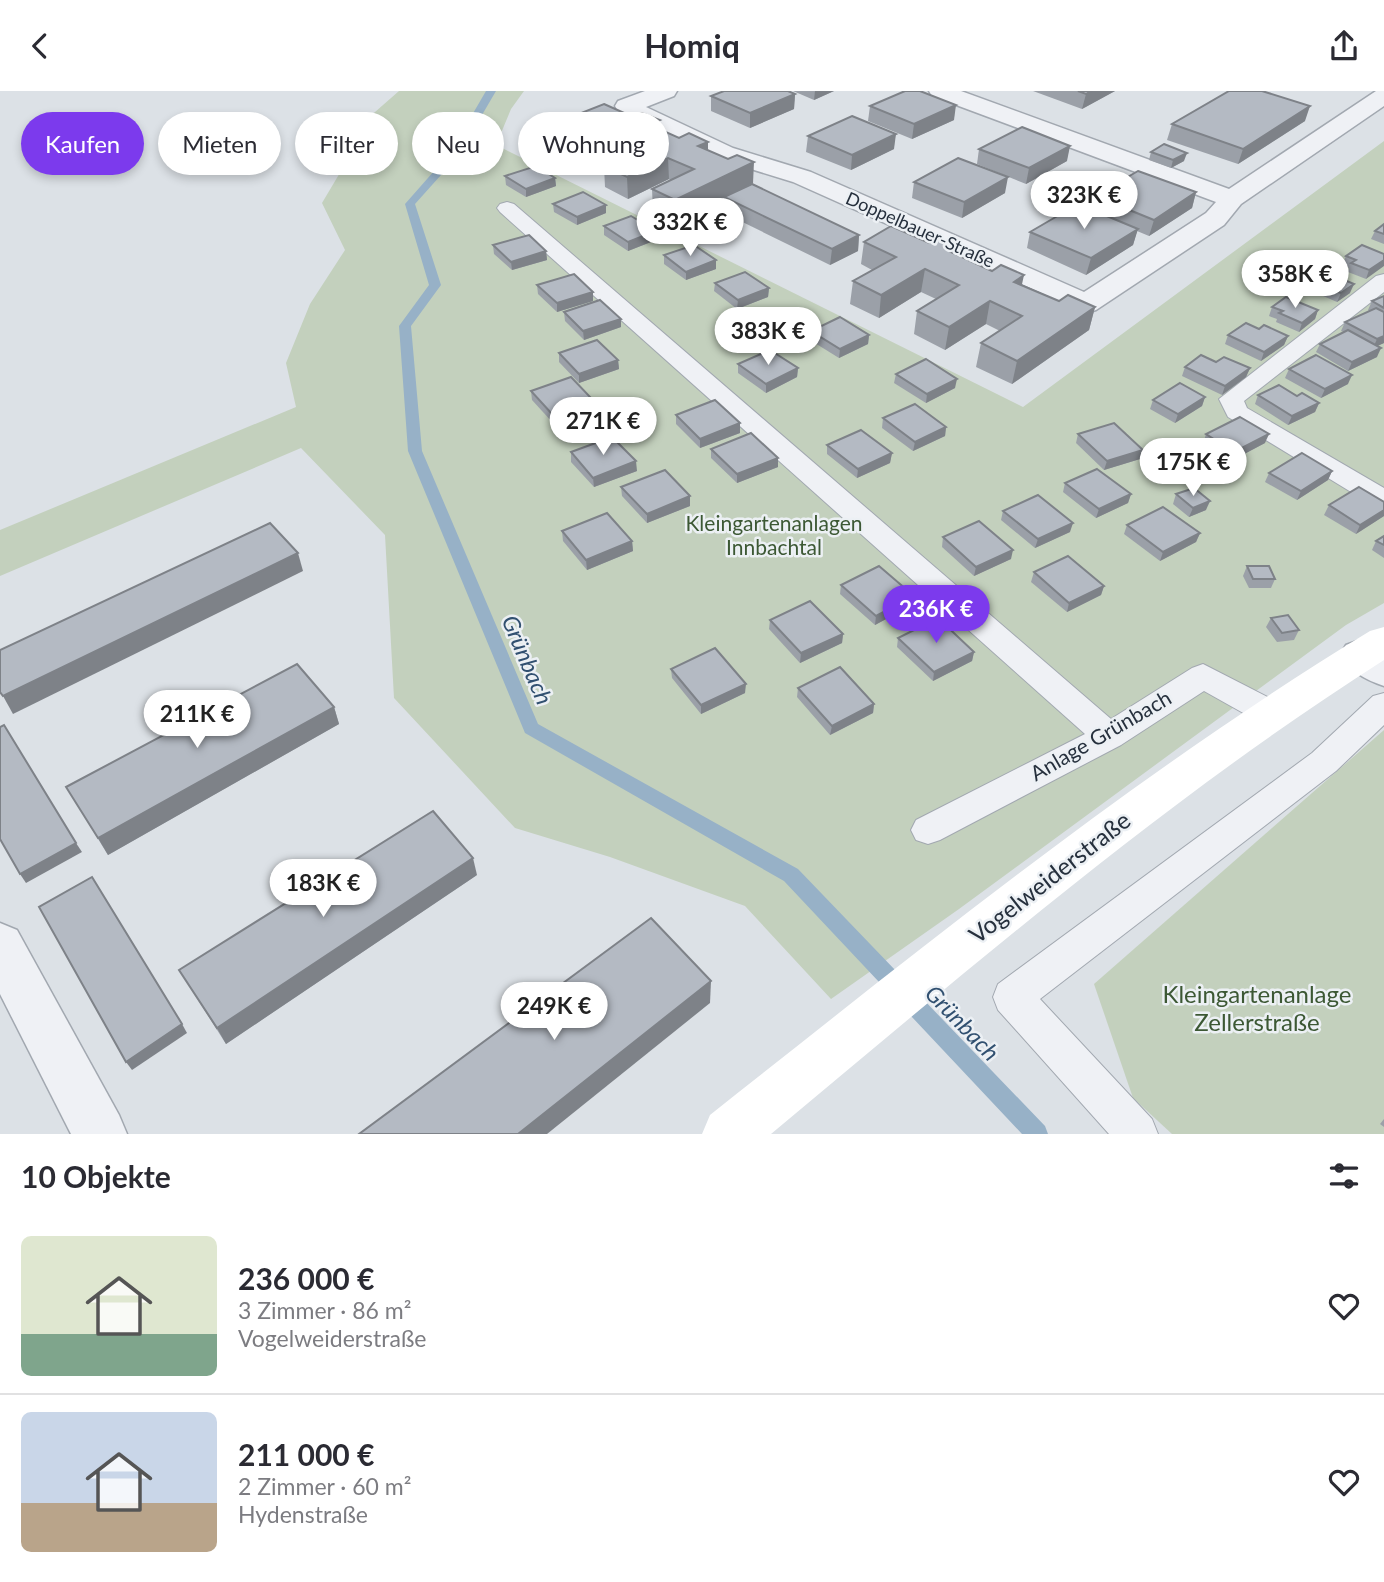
<!DOCTYPE html>
<html lang="de">
<meta charset="utf-8">
<style>
:root{--surface:#fff;--page:#f2f2f3;--text:#2b2b33;--muted:#7c7c81;--line:#e1e1e2;--accent:#7c3aed}
body{margin:0;font-family:Lato,sans-serif;background:var(--page);color:var(--text);height:100vh;display:flex;flex-direction:column;font-size:26px;white-space:nowrap}
*{box-sizing:border-box;margin:0}
p{font-size:23px;color:var(--muted)}
.icon{flex:none;width:38px;height:38px;fill:none;stroke:currentColor;stroke-width:2;stroke-linecap:round;stroke-linejoin:round}
.map{position:relative;height:1043px;overflow:hidden}
.panel{display:flex;flex-direction:column;background:var(--surface);flex:1}
.panel>*{flex:none}
.guide{position:absolute;left:21px;top:21px;width:700px;height:63px;display:flex;gap:14px}
.price{position:absolute;translate:-50% -60px;padding:0 16px;border-radius:24px;background:#fff;color:#222;font-size:23px;line-height:46px;filter:drop-shadow(0 2px 4px #0008)}
.price::after{content:'';position:absolute;left:50%;top:42px;width:21px;height:16px;margin-left:-10px;background:inherit;clip-path:polygon(0 0,100% 0,50% 100%)}
.price.on{background:var(--accent);color:#fff}
ul{padding:0;list-style:none}
li{display:flex;align-items:center;gap:21px;height:175px;padding:0 21px}
li+li{border-top:2px solid var(--line)}
li span{display:grid;place-items:center;flex:none;width:196px;height:140px;border-radius:10px;color:#555}
li>.icon{margin-inline-start:auto}
span .icon{width:84px;height:84px;fill:#fffc;stroke-width:1}
li b{font-size:30px}
h2{display:flex;justify-content:space-between;align-items:center;height:84px;padding:0 21px;font-size:30px}
.chip{padding:0 24px;border-radius:32px;background:var(--surface);box-shadow:0 4px 10px #0003;font-size:24px;line-height:63px}
.chip.on{background:var(--accent);color:#fff}
header{display:flex;justify-content:space-between;align-items:center;height:91px;padding:0 21px;background:var(--surface);font-size:32px;font-weight:700}
.map>svg:first-child{display:block}
.green{fill:#c3d0bd}
.lines{fill:none;stroke-linecap:round;stroke-linejoin:round}
.stream{fill:#97b1c7;fill-rule:evenodd}
.lane-casing{stroke:#a2a8b0;stroke-width:2}
.street-casing{stroke:#a2a8b0;stroke-width:3}
.lane{fill:#eff1f5;fill-rule:evenodd}
.street{fill:#eff1f5;fill-rule:evenodd}
.secondary{fill:#fff;fill-rule:evenodd}
.wall{fill:#9ba0a8}
.shaded-wall{fill:#7e8288}
.building{fill:#b4bac3;stroke:#7e8288;stroke-width:2}
.labels{text-anchor:middle;stroke-width:5;stroke-linejoin:round;paint-order:stroke}
.far-street-label{font-size:18px;fill:#26303d;stroke:#ecf0f4}
.park-label{font-size:21px;fill:#3c5834;stroke:#ecf0f4}
.street-label{font-size:21px;fill:#26303d;stroke:#ecf0f4}
.water-label{font-size:23px;font-style:italic;fill:#315070;stroke:#ecf0f4}
.near-street-label{font-size:24px;fill:#26303d;stroke:#ecf0f4}
.near-park-label{font-size:24px;fill:#3c5834;stroke:#ecf0f4}
</style>
<header><svg class="icon" aria-label="back" viewBox="0 0 24 24"><path d="M15 5l-7 7 7 7"/></svg>Homiq<svg class="icon" aria-label="share" viewBox="0 0 24 24"><path d="M12 15V3M7 8l5-5 5 5M5 13v7h14v-7"/></svg></header>
<div class="map">
<svg width="1384" height="1043" viewBox="0 0 1384 1043">
<rect width="100%" height="100%" fill="#dce1e6"/>
<!-- green -->
<g class="green">
<path d="M399 0H524L511 18 496 54 1023 316 1384 50V512L1346 534 959 818 831 908 745 815 610 766 515 737 394 607 385 444 301 357 0 485V439L296 316 286 272 310 213 345 159 322 112 341 80 360 60 355 43 367 28Z"/>
<path d="M1384 639V1043H1172L1133 1007 1094 893Z"/>
</g>
<g class="lines">
<!-- stream -->
<path class="stream" d="M486 0H496L458 65 415 113 441 194 411 235 422 360 538 633 798 778 1045 1035 1048 1043H1022L784 790 525 642 408 360 399 235 429 194 405 113 450 62Z"/>
<defs>
<g id="lane">
<path d="M507 111 514 113 1111 628 1192 577 1203 573 1283 614 1288 623 1283 632 1272 635 1261 632 1204 600 1121 654 940 749 928 753 916 749 911 739 916 729 1085 643 500 121 497 117 500 113Z"/>
<path d="M1384 183V201L1244 310 1247 317 1384 397V418L1374 415 1228 326 1219 308 1376 185Z"/>
<path d="M1384 602V634L1336 680 1040 908 1152 1028 1158 1043H1109L998 919 993 906 998 893 1312 662 1373 605Z"/>
</g>
<g id="street">
<path d="M645 0H677L674 5 646 16 733 57 811 81 1084 201 1206 122 1216 111 932 5 929 0H961L1229 98 1376 0H1384V15L1241 113 1224 134 1096 219 1086 222 793 91 715 67 618 20 615 15 618 10Z"/>
<path d="M1360 549 1384 560V595C1366 589 1349 580 1340 564L1346 554Z"/>
<path d="M0 832 17 839 119 1024 127 1043H71L0 903Z"/>
</g>
</defs>
<!-- lane casing -->
<use href="#lane" class="lane-casing"/>
<!-- street casing -->
<use href="#street" class="street-casing"/>
<!-- lane -->
<use href="#lane" class="lane"/>
<!-- street -->
<use href="#street" class="street"/>
<!-- secondary -->
<path class="secondary" d="M1384 536V569C1166 708 969 878 771 1043H702L710 1024C924 855 1137 682 1370 540Z"/>
</g>
<!-- wall -->
<g class="wall">
<path d="M793 0H834L814 9Z"/>
<path d="M1033 0H1115L1082 18Z"/>
<path d="M795 3 794 18 750 37 711 20V5Z"/>
<path d="M870 15 954 29 912 48 868 30Z"/>
<path d="M576 24 660 38 679 47 708 51V59L753 92 743 97 859 144 858 160 830 174 724 122V107L675 130 653 120 652 98 670 89 669 88 628 108 605 96 604 75 623 66H621L579 84 557 73 556 52 577 43Z"/>
<path d="M1305 30 1238 73 1167 49 1172 33Z"/>
<path d="M808 45 894 58 851 79 806 61Z"/>
<path d="M979 58 1067 70 1026 93 977 73Z"/>
<path d="M1151 61 1184 70 1171 77 1149 69Z"/>
<path d="M505 85 555 87 556 95 526 106 506 94Z"/>
<path d="M914 91 1005 102 962 127 912 107Z"/>
<path d="M1196 101 1192 117 1149 145 1137 140 1133 154 1086 184 1027 157 1030 141 1092 119 1095 105Z"/>
<path d="M553 113 606 114V122L577 134 554 121Z"/>
<path d="M1384 133V153L1371 148 1375 140Z"/>
<path d="M604 135 656 140V149L628 160 604 144Z"/>
<path d="M864 151 929 152 959 156 957 164 1059 210 1095 216 1089 239 1012 293 976 276 981 252 1000 240 986 233 945 259 914 243 917 220 936 208 921 201 879 227 850 213 853 190 872 179 861 173Z"/>
<path d="M493 154 546 160 547 169 512 179 494 163Z"/>
<path d="M1384 163 1366 188 1348 181 1349 177 1342 174 1346 165Z"/>
<path d="M664 164 716 169V178L686 189 664 173Z"/>
<path d="M715 192 769 197 768 206 737 218 714 200Z"/>
<path d="M1317 192 1350 202 1337 211 1314 201Z"/>
<path d="M537 194 593 210 557 221 538 203Z"/>
<path d="M1384 205V252L1377 255V266L1348 280 1316 261 1320 253 1344 241 1341 240 1345 231 1369 220 1368 219 1372 210Z"/>
<path d="M1272 216 1318 219 1315 228 1299 241 1276 231 1277 228 1269 225Z"/>
<path d="M564 221 621 228V236L584 249 565 230Z"/>
<path d="M1259 238 1288 245 1284 254 1261 270 1225 253 1228 244Z"/>
<path d="M811 240 869 244 868 253 839 267 810 249Z"/>
<path d="M559 262 618 269 619 278 579 292 559 271Z"/>
<path d="M1216 271 1250 277 1246 286 1222 304 1182 285 1185 276Z"/>
<path d="M738 273 798 277 797 286 766 302 738 282Z"/>
<path d="M1289 278 1348 293 1321 307 1285 287Z"/>
<path d="M896 283 955 297 926 312 894 292Z"/>
<path d="M531 300 593 317 553 332 532 309Z"/>
<path d="M1258 304 1297 305 1319 312 1315 321 1288 334 1255 313Z"/>
<path d="M1205 306 1202 315 1175 332 1150 318 1153 309Z"/>
<path d="M676 324 740 332V342L700 357 676 333Z"/>
<path d="M883 327 946 336 945 345 913 360 882 337Z"/>
<path d="M1078 343 1143 359 1140 368 1104 379 1076 352Z"/>
<path d="M1206 343 1265 352 1231 370 1203 353Z"/>
<path d="M827 354 892 362 890 372 857 387 827 363Z"/>
<path d="M711 358 778 367V376L737 392 711 367Z"/>
<path d="M571 361 637 380 594 396 571 371Z"/>
<path d="M1332 380 1328 389 1297 409 1265 391 1269 382Z"/>
<path d="M1065 392 1131 403 1128 412 1096 427 1063 401Z"/>
<path d="M621 396 690 405V415L647 432 622 405Z"/>
<path d="M1176 403 1206 419 1189 426 1173 413Z"/>
<path d="M1384 411V425L1356 443 1324 424 1329 414Z"/>
<path d="M1003 420 1070 441 1035 457 1001 429Z"/>
<path d="M1127 434 1200 442 1196 451 1160 470 1124 443Z"/>
<path d="M562 440 632 450 633 460 587 479 563 450Z"/>
<path d="M1384 445V467L1372 459 1376 450Z"/>
<path d="M943 446 1011 468 974 485 942 456Z"/>
<path d="M1247 475 1275 488 1271 497H1249L1243 485Z"/>
<path d="M1034 481 1104 495 1101 504 1067 521 1031 491Z"/>
<path d="M841 494 914 505 912 514 875 534 840 503Z"/>
<path d="M1271 527 1299 539 1294 549 1277 551 1266 536Z"/>
<path d="M770 529 843 543 842 552 800 572 769 538Z"/>
<path d="M898 547 974 561 972 570 933 590 897 556Z"/>
<path d="M671 578 745 602 701 623 672 587Z"/>
<path d="M798 597 874 613 873 622 830 644 797 606Z"/>
<path d="M334 616 339 633 108 764 66 696Z"/>
<path d="M477 784 226 953 179 879Z"/>
<path d="M1384 1028V1036L1380 1033Z"/>
</g>
<!-- shaded-wall -->
<g class="shaded-wall">
<path d="M815 0H834L814 9Z"/>
<path d="M1091 0H1115L1082 18 1086 3Z"/>
<path d="M795 3 794 18 750 37V22Z"/>
<path d="M956 14 954 29 912 48 914 33Z"/>
<path d="M1310 15 1305 30 1238 73 1243 58Z"/>
<path d="M660 29V50L650 34Z"/>
<path d="M896 43 894 58 851 79 852 64Z"/>
<path d="M621 44V66L579 84 578 63Z"/>
<path d="M708 51V72L698 55Z"/>
<path d="M1070 55 1067 70 1026 93 1029 77Z"/>
<path d="M1187 62 1184 70 1171 77 1173 69Z"/>
<path d="M668 67 669 88 628 108 627 86Z"/>
<path d="M754 71 753 92 675 130V109Z"/>
<path d="M1008 86 1005 102 962 127 964 111Z"/>
<path d="M555 87 556 95 526 106V98Z"/>
<path d="M1196 101 1192 117 1149 145 1154 129Z"/>
<path d="M606 114V122L577 134V126Z"/>
<path d="M1138 138 1133 154 1086 184 1091 167Z"/>
<path d="M656 140V149L628 160V151Z"/>
<path d="M859 144 858 160 830 174 832 158Z"/>
<path d="M959 156 955 179 951 161Z"/>
<path d="M546 160 547 169 512 179 511 171Z"/>
<path d="M716 169V178L686 189V181Z"/>
<path d="M1384 169V175L1366 188 1369 179Z"/>
<path d="M925 178 921 201 879 227 881 204Z"/>
<path d="M1024 184 1019 207 1014 191Z"/>
<path d="M1354 193 1350 202 1337 211 1341 202Z"/>
<path d="M769 197 768 206 737 218 738 209Z"/>
<path d="M593 201V210L557 221V212Z"/>
<path d="M990 210 986 233 945 259 949 236Z"/>
<path d="M1095 216 1089 239 1012 293 1017 270Z"/>
<path d="M1318 219 1315 228 1299 241 1302 232Z"/>
<path d="M621 228V236L584 249 583 240Z"/>
<path d="M869 244 868 253 839 267 840 258Z"/>
<path d="M1288 245 1284 254 1261 270 1264 261Z"/>
<path d="M1384 245V252L1373 257 1377 248Z"/>
<path d="M1381 257 1377 266 1348 280 1352 271Z"/>
<path d="M618 269 619 278 579 292V283Z"/>
<path d="M798 277 797 286 766 302V293Z"/>
<path d="M1250 277 1246 286 1222 304 1225 295Z"/>
<path d="M1352 284 1348 293 1321 307 1325 298Z"/>
<path d="M957 288 955 297 926 312 927 303Z"/>
<path d="M1205 306 1202 315 1175 332 1178 323Z"/>
<path d="M592 308 593 317 553 332 552 323Z"/>
<path d="M1319 312 1315 321 1288 334 1292 325Z"/>
<path d="M740 332V342L700 357V348Z"/>
<path d="M946 336 945 345 913 360 915 351Z"/>
<path d="M1269 343 1265 352 1231 370 1234 361Z"/>
<path d="M1143 359 1140 368 1104 379 1107 370Z"/>
<path d="M892 362 890 372 857 387 858 378Z"/>
<path d="M778 367V376L737 392V383Z"/>
<path d="M636 370 637 380 594 396 593 387Z"/>
<path d="M1332 380 1328 389 1297 409 1301 400Z"/>
<path d="M1131 403 1128 412 1096 427 1099 418Z"/>
<path d="M690 405V415L647 432V423Z"/>
<path d="M1210 410 1206 419 1189 426 1193 417Z"/>
<path d="M1384 419V425L1356 443 1360 434Z"/>
<path d="M1073 432 1070 441 1035 457 1038 448Z"/>
<path d="M1200 442 1196 451 1160 470 1163 461Z"/>
<path d="M632 450 633 460 587 479 586 469Z"/>
<path d="M1013 459 1011 468 974 485 976 476Z"/>
<path d="M298 462 303 480 13 623 3 605Z"/>
<path d="M1104 495 1101 504 1067 521 1069 512Z"/>
<path d="M914 505 912 514 875 534 876 525Z"/>
<path d="M843 543 842 552 800 572 801 562Z"/>
<path d="M974 561 972 570 933 590 934 581Z"/>
<path d="M746 593 745 602 701 623V614Z"/>
<path d="M874 613 873 622 830 644 832 635Z"/>
<path d="M334 616 339 633 108 764 98 747Z"/>
<path d="M76 752 82 761 26 792 20 783Z"/>
<path d="M473 767 477 784 226 953 217 937Z"/>
<path d="M711 890 710 912 547 1043H518Z"/>
<path d="M182 933 187 942 132 979 126 971Z"/>
</g>
<!-- building -->
<g class="building">
<path d="M724 0H788L795 3 750 22 711 5Z"/>
<path d="M905 0H920L956 14 914 33 870 15Z"/>
<path d="M1078 0H1091L1086 3Z"/>
<path d="M1229 0H1262L1310 15 1243 58 1172 33Z"/>
<path d="M604 13 633 26 642 22 660 29 650 34 679 47 689 42 708 51 698 55 728 68 737 64 754 71 675 109 652 98 694 78 668 67 627 86 604 75 647 56 621 44 578 63 556 52 598 34 576 24Z"/>
<path d="M852 25 896 43 852 64 808 45Z"/>
<path d="M1022 36 1070 55 1029 77 979 58Z"/>
<path d="M1164 53 1187 62 1173 69 1151 61Z"/>
<path d="M958 67 1008 86 964 111 914 91Z"/>
<path d="M536 75 555 87 526 98 505 85Z"/>
<path d="M1138 80 1196 101 1154 129 1095 105Z"/>
<path d="M752 93 859 144 832 158 724 106Z"/>
<path d="M583 101 606 114 577 126 553 113Z"/>
<path d="M1078 113 1138 138 1091 167 1030 141Z"/>
<path d="M631 125 656 140 628 151 604 135Z"/>
<path d="M1384 133V143L1375 140Z"/>
<path d="M891 135 929 152 938 147 959 156 951 161 992 180 1001 174 1024 184 1014 191 1059 210 1068 204 1095 216 1017 270 981 252 1022 225 990 210 949 236 917 220 959 194 925 178 881 204 853 190 896 166 864 151Z"/>
<path d="M529 144 546 160 511 171 493 154Z"/>
<path d="M694 154 716 169 686 181 664 164Z"/>
<path d="M1362 154 1384 163V169L1369 179 1351 172 1356 169 1346 165Z"/>
<path d="M745 181 769 197 738 209 715 192Z"/>
<path d="M574 183 593 201 557 212 537 194Z"/>
<path d="M1330 183 1354 193 1341 202 1317 192Z"/>
<path d="M1384 205V217L1372 210Z"/>
<path d="M1286 206 1318 219 1302 232 1279 222 1283 220 1272 216Z"/>
<path d="M600 209 621 228 583 240 564 221Z"/>
<path d="M1376 217 1384 221V245L1377 248 1345 231Z"/>
<path d="M840 226 869 244 840 258 811 240Z"/>
<path d="M1246 232 1259 238 1264 234 1288 245 1264 261 1228 244Z"/>
<path d="M1348 239 1381 257 1352 271 1320 253Z"/>
<path d="M597 249 618 269 579 283 559 262Z"/>
<path d="M770 259 798 277 766 293 738 273Z"/>
<path d="M1201 264 1216 271 1224 266 1250 277 1225 295 1185 276Z"/>
<path d="M1316 264 1352 284 1325 298 1289 278Z"/>
<path d="M926 268 957 288 927 303 896 283Z"/>
<path d="M571 286 592 308 552 323 531 300Z"/>
<path d="M1180 292 1205 306 1178 323 1153 309Z"/>
<path d="M1279 294 1297 305 1302 302 1319 312 1292 325 1258 304Z"/>
<path d="M715 309 740 332 700 348 676 324Z"/>
<path d="M915 313 946 336 915 351 883 327Z"/>
<path d="M1240 326 1269 343 1234 361 1206 343Z"/>
<path d="M1114 332 1143 359 1107 370 1078 343Z"/>
<path d="M861 339 892 362 858 378 827 354Z"/>
<path d="M751 342 778 367 737 383 711 358Z"/>
<path d="M612 346 636 370 593 387 571 361Z"/>
<path d="M1302 362 1332 380 1301 400 1269 382Z"/>
<path d="M1097 378 1131 403 1099 418 1065 392Z"/>
<path d="M665 379 690 405 647 423 621 396Z"/>
<path d="M1359 396 1384 411V419L1360 434 1329 414Z"/>
<path d="M1194 397 1210 410 1193 417 1176 403Z"/>
<path d="M1038 404 1073 432 1038 448 1003 420Z"/>
<path d="M1163 416 1200 442 1163 461 1127 434Z"/>
<path d="M607 422 632 450 586 469 562 440Z"/>
<path d="M979 430 1013 459 976 476 943 446Z"/>
<path d="M270 432 298 462 3 605 0 601V559Z"/>
<path d="M1384 445V454L1376 450Z"/>
<path d="M1068 465 1104 495 1069 512 1034 481Z"/>
<path d="M879 475 914 505 876 525 841 494Z"/>
<path d="M1247 475H1269L1275 488H1253Z"/>
<path d="M810 510 843 543 801 562 770 529Z"/>
<path d="M1288 524 1299 539 1282 542 1271 527Z"/>
<path d="M938 527 974 561 934 581 898 547Z"/>
<path d="M715 557 746 593 701 614 671 578Z"/>
<path d="M297 573 334 616 98 747 66 696Z"/>
<path d="M840 576 874 613 832 635 798 597Z"/>
<path d="M4 634 76 752 20 783 0 748V636Z"/>
<path d="M433 720 473 767 217 937 179 879Z"/>
<path d="M92 786 182 933 126 971 39 816Z"/>
<path d="M651 827 711 890 518 1043H359Z"/>
</g>
<g class="labels">
<!-- far-street labels -->
<g class="far-street-label">
<text transform="translate(920 139) rotate(24)" y="6">Doppelbauer-Straße</text>
</g>
<!-- park labels -->
<g class="park-label">
<text x="774" y="440">Kleingartenanlagen<tspan x="774" dy="24">Innbachtal</tspan></text>
</g>
<!-- street labels -->
<g class="street-label">
<text transform="translate(1101 645) rotate(-30)" y="7">Anlage Grünbach</text>
</g>
<!-- water labels -->
<g class="water-label">
<text transform="translate(527 569) rotate(67)" y="8">Grünbach</text>
<text transform="translate(962 932) rotate(46)" y="8">Grünbach</text>
</g>
<!-- near-street labels -->
<g class="near-street-label">
<text transform="translate(1050 787) rotate(-38)" y="8">Vogelweiderstraße</text>
</g>
<!-- near-park labels -->
<g class="near-park-label">
<text x="1257" y="912">Kleingartenanlage<tspan x="1257" dy="28">Zellerstraße</tspan></text>
</g>
</g>
</svg>
<b class="price" style="left:1084px;top:140px">323K €</b>
<b class="price" style="left:690px;top:167px">332K €</b>
<b class="price" style="left:1295px;top:219px">358K €</b>
<b class="price" style="left:768px;top:276px">383K €</b>
<b class="price" style="left:603px;top:366px">271K €</b>
<b class="price" style="left:1193px;top:407px">175K €</b>
<b class="price on" style="left:936px;top:554px">236K €</b>
<b class="price" style="left:197px;top:659px">211K €</b>
<b class="price" style="left:323px;top:828px">183K €</b>
<b class="price" style="left:554px;top:951px">249K €</b>
<div class="guide">
<a class="chip on">Kaufen</a>
<a class="chip">Mieten</a>
<a class="chip">Filter</a>
<a class="chip">Neu</a>
<a class="chip">Wohnung</a>
</div>
</div>
<section class="panel">
<h2>10 Objekte<svg class="icon" aria-label="filters" viewBox="0 0 24 24"><path d="M4 7h16M4 17h16"/><circle cx="9" cy="7" r="2"/><circle cx="15" cy="17" r="2"/></svg></h2>
<ul>
<li><span style="background:linear-gradient(#dfe7d0 70%,#7fa58c 0)"><svg class="icon" aria-label="home" viewBox="0 0 24 24"><path d="M3 11l9-7 9 7M6 9v11h12V9"/></svg></span><div><b>236 000 €</b><p>3 Zimmer · 86 m²</p><p>Vogelweiderstraße</p></div><svg class="icon" aria-label="heart" viewBox="0 0 24 24"><path d="M12 20l-8-8c-3-5 5-10 8-4 3-6 11-1 8 4z"/></svg></li>
<li><span style="background:linear-gradient(#c9d6e8 65%,#b9a48a 0)"><svg class="icon" aria-label="home" viewBox="0 0 24 24"><path d="M3 11l9-7 9 7M6 9v11h12V9"/></svg></span><div><b>211 000 €</b><p>2 Zimmer · 60 m²</p><p>Hydenstraße</p></div><svg class="icon" aria-label="heart" viewBox="0 0 24 24"><path d="M12 20l-8-8c-3-5 5-10 8-4 3-6 11-1 8 4z"/></svg></li>
</ul>
</section>
